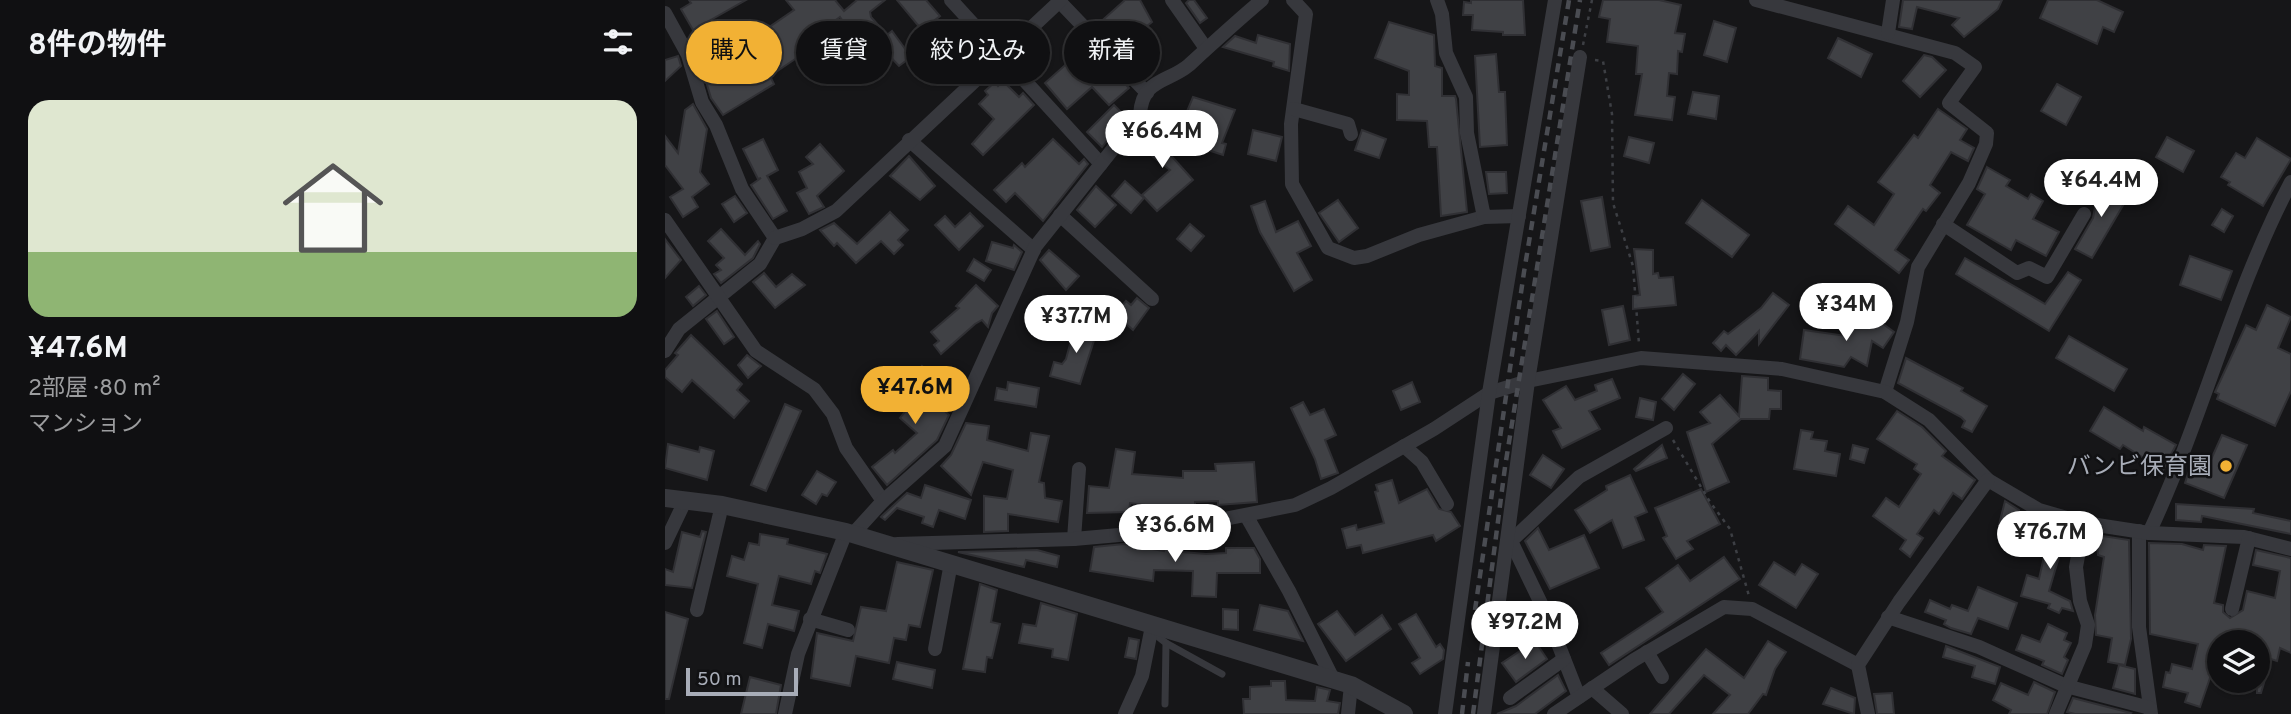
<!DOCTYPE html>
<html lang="ja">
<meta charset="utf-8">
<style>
:root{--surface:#101012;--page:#19191b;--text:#f1f3f6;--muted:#9c9d9f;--line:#303032;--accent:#f2b134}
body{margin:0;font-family:Overpass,"Noto Sans JP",sans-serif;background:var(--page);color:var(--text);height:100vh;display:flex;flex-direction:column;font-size:26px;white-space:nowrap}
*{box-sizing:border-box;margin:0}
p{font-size:23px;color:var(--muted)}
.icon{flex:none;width:38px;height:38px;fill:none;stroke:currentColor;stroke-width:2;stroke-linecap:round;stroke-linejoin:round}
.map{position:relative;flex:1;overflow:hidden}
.panel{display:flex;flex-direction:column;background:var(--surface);width:665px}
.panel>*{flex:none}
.banner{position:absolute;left:21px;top:21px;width:665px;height:63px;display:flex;gap:14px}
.tools{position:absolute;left:1542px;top:630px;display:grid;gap:14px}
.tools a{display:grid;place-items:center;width:63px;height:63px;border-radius:50%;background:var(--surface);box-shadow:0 2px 5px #0004,0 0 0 2px var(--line);font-size:35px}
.scale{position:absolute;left:21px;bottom:18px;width:112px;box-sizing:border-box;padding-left:7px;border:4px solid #a8adb8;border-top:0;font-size:19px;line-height:24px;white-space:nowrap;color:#a8adb8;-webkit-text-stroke:5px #111113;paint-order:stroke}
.price{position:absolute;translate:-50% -60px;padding:0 16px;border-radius:24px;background:#fff;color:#222;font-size:23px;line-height:46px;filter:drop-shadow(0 2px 4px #0008)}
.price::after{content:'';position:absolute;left:50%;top:42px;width:21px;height:16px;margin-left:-10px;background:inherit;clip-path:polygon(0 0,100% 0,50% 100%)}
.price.active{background:var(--accent);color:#111}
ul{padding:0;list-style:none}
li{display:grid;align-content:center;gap:14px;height:371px;padding:0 28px}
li+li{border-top:2px solid var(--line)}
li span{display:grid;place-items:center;height:217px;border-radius:21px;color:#555}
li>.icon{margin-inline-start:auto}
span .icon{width:126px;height:126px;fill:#fffc;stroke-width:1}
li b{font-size:30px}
h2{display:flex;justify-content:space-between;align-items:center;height:84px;padding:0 28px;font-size:30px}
.tag{padding:0 24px;border-radius:32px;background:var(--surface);box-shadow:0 2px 5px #0004,0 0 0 2px var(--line);font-size:24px;line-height:63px}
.tag.active{background:var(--accent);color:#111}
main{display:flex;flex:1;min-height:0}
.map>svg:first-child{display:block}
.building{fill:#404145;stroke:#303034;stroke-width:2;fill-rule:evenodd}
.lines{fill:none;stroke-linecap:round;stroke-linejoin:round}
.path{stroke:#3d3f44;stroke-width:2.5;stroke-dasharray:3.5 5;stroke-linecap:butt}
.service{stroke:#37383d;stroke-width:7}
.minor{stroke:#37383d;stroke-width:14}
.tertiary{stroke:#37383d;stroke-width:18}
.rail{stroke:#4a4c52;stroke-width:4.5;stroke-dasharray:9 7;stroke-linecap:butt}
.poi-dot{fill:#f2b134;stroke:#111113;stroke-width:2.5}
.labels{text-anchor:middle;stroke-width:5;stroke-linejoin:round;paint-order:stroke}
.poi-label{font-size:24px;fill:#a8adb8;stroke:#111113;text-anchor:end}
</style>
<main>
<section class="panel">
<h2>8件の物件<svg class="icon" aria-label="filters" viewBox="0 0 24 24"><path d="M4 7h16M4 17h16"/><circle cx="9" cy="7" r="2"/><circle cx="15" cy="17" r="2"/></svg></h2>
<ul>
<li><span style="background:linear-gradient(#dfe7d0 70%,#8fb573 0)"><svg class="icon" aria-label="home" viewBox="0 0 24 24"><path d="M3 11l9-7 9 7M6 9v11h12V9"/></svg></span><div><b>¥47.6M</b><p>2部屋 · 80 m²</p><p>マンション</p></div></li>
</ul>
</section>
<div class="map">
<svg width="1626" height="714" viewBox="0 0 1626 714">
<rect width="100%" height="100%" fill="#161618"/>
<!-- building -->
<g class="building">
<path d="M24 0H81L28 30 16 9 26 3Z"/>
<path d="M121 0H170L179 11 192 0H220L205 12 206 17 222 35 227 31 246 57 234 66 219 50 214 55 211 51 177 81 156 58 151 63 142 51 105 76 109 84 58 115 46 98 32 51 66 41 61 35 84 20 94 34 129 10ZM175 17 192 40 174 56 155 32Z"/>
<path d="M232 0H261L275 16 257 30Z"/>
<path d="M460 0H475L487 22 477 30 491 47 480 57 488 65 477 74 431 26Z"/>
<path d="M524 0H529L542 18 535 23 521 3Z"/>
<path d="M806 0H858L860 35H838V32L807 30 808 15H798L799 2 806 3Z"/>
<path d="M938 0H994L1016 5 1010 33 1020 34 1017 52 1013 51 1012 74 1004 73 1002 96 1010 97 1007 120 970 115 977 74H971L973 46 942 42 945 19 934 17Z"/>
<path d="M1238 0H1337L1333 9 1299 37 1287 25 1294 18 1252 7 1247 29 1234 27Z"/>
<path d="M1383 0H1432L1458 12 1449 32 1438 27 1432 44 1375 18Z"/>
<path d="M1049 21 1071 28 1062 62 1039 55Z"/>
<path d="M724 22 769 35 770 66 777 68V96H790L791 99 802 212 776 216 772 147H764L762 121 732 120V94L744 95V71L710 58Z"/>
<path d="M593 35 625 44 624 71 608 66 609 62 558 47 570 36 591 43Z"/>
<path d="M1173 38 1207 54 1196 77 1163 58Z"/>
<path d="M422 44 464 88 444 105 427 87 402 109 380 83 406 60 400 53 409 45 414 51Z"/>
<path d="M831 54 834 92H840L842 145 815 147 810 56Z"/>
<path d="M1259 55 1267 57 1281 70 1255 97 1238 81Z"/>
<path d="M13 56 16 66 0 81V60Z"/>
<path d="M338 81 354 97 358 93 369 105 318 155 307 144 329 119 314 104 323 95 320 91 330 82 333 86Z"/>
<path d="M1392 84 1416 97 1401 125 1376 111Z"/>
<path d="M1028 92 1054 96 1051 119 1023 114Z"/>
<path d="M528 97 570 110 557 143 561 144 558 155 546 151 549 141 526 133 528 126 518 121Z"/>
<path d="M28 104 42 129 35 172 44 184 27 197 33 207 18 217 5 197 18 189 0 165V136L13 153 20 110Z"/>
<path d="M449 105 461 117 437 147 422 132Z"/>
<path d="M1273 109 1302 129 1295 140 1309 148 1303 161 1286 152 1265 185 1275 193 1261 211 1258 209 1230 250 1244 260 1234 273 1170 224 1183 206 1209 225 1229 194 1213 182 1249 135 1253 138Z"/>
<path d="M478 126 504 146 501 150 528 180 492 211 477 195 505 170 467 140Z"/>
<path d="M588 130 617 137 611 161 583 154Z"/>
<path d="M697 130 721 139 714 158 690 150Z"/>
<path d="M964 137 989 143 984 163 959 156Z"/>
<path d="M1502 137 1529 151 1518 172 1491 157Z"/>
<path d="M1592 138 1626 159 1598 206 1563 185 1565 182 1556 177 1571 153 1580 158Z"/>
<path d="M98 139 113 170 102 176 122 211 108 219 86 185 96 178 93 179 78 149Z"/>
<path d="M388 139 414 164 419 159 423 164 378 221 350 193 341 202 329 190 357 163 360 167Z"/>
<path d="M155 144 179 171 152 196 159 207 144 214 132 193 142 188 134 172 148 164 141 157Z"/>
<path d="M244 156 270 186 255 200 225 176Z"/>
<path d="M1322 167 1345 180 1341 186 1363 199 1366 194 1378 201 1368 219 1394 232 1381 256 1351 240 1346 250 1302 225 1320 194 1312 189Z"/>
<path d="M821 172H841L842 193 824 194Z"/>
<path d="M460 181 479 198 466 213 447 196Z"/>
<path d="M431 186 451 205 430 227 412 210Z"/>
<path d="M1432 186 1442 191 1444 188 1463 197 1427 258 1410 249 1428 218 1431 202 1425 200Z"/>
<path d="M70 196 82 213 69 222 57 204Z"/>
<path d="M937 197 945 247 926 251 916 201Z"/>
<path d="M673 200 693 228 674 242 654 213Z"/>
<path d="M1037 200 1084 235 1067 257 1021 223Z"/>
<path d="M600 201 611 232 633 221 646 246 632 253 647 280 629 291 595 232 586 206Z"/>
<path d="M1557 209 1568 216 1559 232 1547 225Z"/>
<path d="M225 212 243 230 233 240 238 245 229 254 216 241 191 263 172 243 169 246 155 230 169 223 192 244Z"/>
<path d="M305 213 318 226 294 250 270 225 280 216 290 227Z"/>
<path d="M525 224 539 236 526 251 512 239Z"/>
<path d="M56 229 80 255 93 241 95 244 88 258 56 283 49 274 56 270 51 265 59 258 43 241Z"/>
<path d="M0 239 16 260 0 278Z"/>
<path d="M327 242 348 248 349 245 357 252 349 270 321 261Z"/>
<path d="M969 249 988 250V274L993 273 994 278 1008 277 1011 305 968 309V296L975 295Z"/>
<path d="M384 250 414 276 401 290 375 260Z"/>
<path d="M1525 256 1567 271 1556 300 1515 285Z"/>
<path d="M1300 258 1380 304 1403 272 1416 280 1384 331 1291 274Z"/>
<path d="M309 259 326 270 319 281 302 271Z"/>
<path d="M99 273 111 287 127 274 140 285 110 308 88 282Z"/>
<path d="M311 285 333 306 327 313 323 327 317 320 310 324 276 354 269 345 274 341 266 332 294 308 291 306Z"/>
<path d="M34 286 41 295 28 306 21 297Z"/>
<path d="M1108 293 1124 305 1094 344V331L1071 355 1061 345 1056 351 1048 343 1059 331 1063 334 1096 308Z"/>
<path d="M472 298 484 308 468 330 450 314 461 301 466 305Z"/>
<path d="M1602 305 1626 317 1613 348 1626 354V391L1610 426 1552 399 1554 394 1550 392 1581 325 1591 330Z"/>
<path d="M958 306 965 340 944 345 937 310Z"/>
<path d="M1199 310 1229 332 1218 348 1207 341 1202 366 1186 357 1179 367 1135 359 1139 330 1181 336Z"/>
<path d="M52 311 69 337 59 344 41 319Z"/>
<path d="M411 322 433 328 415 384 385 376 389 362 397 364 401 359Z"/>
<path d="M26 335 77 384 72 390 84 401 69 418 27 380 17 392 0 377V370L13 355 10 353Z"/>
<path d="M1404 336 1462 369 1449 391 1391 358Z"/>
<path d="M82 355 96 366 83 378 73 365Z"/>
<path d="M1241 358 1298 388 1296 391 1322 406 1307 432 1297 427 1300 421 1296 417 1233 383Z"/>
<path d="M257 366 268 375V380L258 391 284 415 272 440 222 485 207 467 228 450 230 453 252 433 235 418 243 408 231 397Z"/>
<path d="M1018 374 1030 384 1009 410 997 399Z"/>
<path d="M1077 376 1103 378V390L1116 391V409H1105L1104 419H1076L1047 444 1064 482 1041 492 1022 432 1045 423 1035 412 1055 395 1074 416Z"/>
<path d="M947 379 955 398 924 411 935 429 897 448 888 431 896 428 878 400 901 386 910 400 932 391 930 385Z"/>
<path d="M343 382 374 388 371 407 330 400 332 388 342 390Z"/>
<path d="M747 382 755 402 736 410 728 391Z"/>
<path d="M975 398 991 402 988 420 971 417Z"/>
<path d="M638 402 645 415 659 409 671 435 660 440 673 473 656 479 650 459 626 408Z"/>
<path d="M120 404 136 411 101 491 86 485Z"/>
<path d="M1439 407 1478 431 1479 427 1511 445 1498 470 1458 445 1455 449 1425 431Z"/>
<path d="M1232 411 1257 427 1281 451 1277 456 1310 480 1297 499 1288 493 1274 514 1269 510 1252 534 1258 538 1245 557 1235 549 1241 540 1208 516 1221 498 1234 507 1256 474 1249 469 1252 464 1212 439Z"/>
<path d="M301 423 324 426 322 440 363 451 366 433 384 436 374 482 379 483 380 498 397 501 393 522 343 514V531L319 532V496L342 499 348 470 318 462 306 495 276 466 286 455Z"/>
<path d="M1136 430 1148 432 1146 439 1162 441 1160 451 1175 454 1171 476 1129 469Z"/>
<path d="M1557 435 1582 445 1559 498 1520 483 1526 465 1533 467 1534 462 1544 464Z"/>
<path d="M3 444 34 452 35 447 49 451 42 480 0 468Z"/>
<path d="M997 445 1002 458 971 471 969 469Z"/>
<path d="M1188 445 1203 449 1199 463 1185 459Z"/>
<path d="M451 449 470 452 467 474 518 478V471H551L550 464 589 462 592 502 553 505V501L530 502V509H513L465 503 464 512 422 513 424 486 444 488Z"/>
<path d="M878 455 899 469 886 488 865 475Z"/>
<path d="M152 471 171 482 162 496 157 494 151 504 137 495Z"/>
<path d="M965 475 982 512 970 517 979 540 958 548 947 520 925 533 910 510 942 490 941 486Z"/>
<path d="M727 480 734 503 762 489 774 509 786 512 795 526 771 541 768 535 698 553 696 545 682 548 677 529 691 525 692 530 719 523 710 492 713 491 711 485Z"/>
<path d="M260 485 306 500 300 519 274 510 268 527 257 523 259 517 232 508 220 520 216 517 242 493 256 498Z"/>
<path d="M1036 489 1055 524 1022 541 1028 549 1011 559 998 538 1002 536 990 508Z"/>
<path d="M1340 501 1354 510 1352 518 1362 521 1358 532 1334 525Z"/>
<path d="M1511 504 1589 509 1588 513 1626 521V534L1537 516 1536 522 1511 520Z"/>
<path d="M1386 525 1408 530 1404 552 1396 550 1384 591 1405 601 1408 611 1397 608 1394 613 1383 608 1385 604 1356 596 1362 575 1374 579Z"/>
<path d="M873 528 884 550 919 535 934 568 885 589 860 541Z"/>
<path d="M37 531 41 532 27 588 0 585V569L8 572 17 532 35 537Z"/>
<path d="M95 534 123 539 122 544 162 554 155 573 150 571 146 584 114 576 107 605 134 611 129 631 103 624 97 648 79 643 93 584 62 576 67 556 79 560 84 543 94 545Z"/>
<path d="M1431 535 1464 540 1466 639 1460 665 1443 662 1447 638 1431 635 1430 615 1439 557 1433 555Z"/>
<path d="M1484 543 1517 544 1538 550 1539 545 1561 546 1549 603 1558 605V612L1565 618 1578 610 1582 591 1610 598 1615 571 1588 565 1591 550 1626 558V653L1615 648 1612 661 1606 659 1596 693H1592V642H1554V678L1546 675 1535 707 1520 702 1523 693 1498 687 1501 672 1505 673 1507 664 1527 669 1533 644 1485 634Z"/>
<path d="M459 544 499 551 500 547 518 548V552L541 554 561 553V548H589L595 559V573H552L551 597 527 596 528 571 489 570 488 581 425 571 429 547Z"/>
<path d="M372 550 394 556 392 567 361 560 359 567 293 552Z"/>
<path d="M1059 557 1075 579 944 665 936 653 998 612 981 588 1013 565 1025 581Z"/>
<path d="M232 562 268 570 255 627 244 625 241 640 229 638 224 663 191 656 185 686 146 678 152 633 188 641 196 607 221 611Z"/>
<path d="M1109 562 1130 575 1137 564 1153 574 1131 608 1094 585Z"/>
<path d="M315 584 332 590 326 622 335 624 327 658 322 657 320 672 298 669Z"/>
<path d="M1313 587 1352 603 1343 629 1313 618 1306 634 1286 628 1279 624 1281 620 1260 612 1265 600 1285 609 1287 605 1303 611Z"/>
<path d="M376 603 412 614 403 660 387 657 388 649 354 643 358 624 371 626Z"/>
<path d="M595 605 623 611 638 641 589 630Z"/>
<path d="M558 609 573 610V630L558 629Z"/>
<path d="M672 611 690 635 717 615 726 629 681 661 653 624Z"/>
<path d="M0 612 23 619 4 699H0Z"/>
<path d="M751 614 771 647 775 644 779 650 778 659 755 674 747 663 755 658 734 624Z"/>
<path d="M1383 624 1402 633 1399 640 1406 643 1399 657 1403 660 1397 674 1377 665 1379 661 1351 650 1357 635 1375 642Z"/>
<path d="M464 638 474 640 471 659 460 657Z"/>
<path d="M870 641 882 659 851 682 837 663Z"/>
<path d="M1103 641 1121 652 1110 669 1101 695 1098 694 1083 714H1048L1065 695 1039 675 1004 714H985L1041 649 1079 678Z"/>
<path d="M1281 646 1335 667 1330 684 1307 677 1310 666 1278 657Z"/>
<path d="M232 662 270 670 267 688 228 679Z"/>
<path d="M1454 665 1470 669V694L1448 688Z"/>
<path d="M893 675 901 691 870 714H832L851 706Z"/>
<path d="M85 677 116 685 111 714H76Z"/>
<path d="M606 681H620L621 700 650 701 652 687 665 690 662 701 675 703 673 714H579L578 699H585V687L606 686Z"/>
<path d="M1369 682 1390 692 1382 714H1344L1346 710 1328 700 1336 683 1363 695Z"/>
<path d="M1166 688 1190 698 1189 714 1158 704Z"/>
<path d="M1227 693 1229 714H1212L1209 694Z"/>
<path d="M1408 698 1466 713 1465 714H1410L1402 712Z"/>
</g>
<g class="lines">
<!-- path -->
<g class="path">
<path d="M918 45 927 0"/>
<path d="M930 60 938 61 947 114 948 203 968 266 974 344"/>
<path d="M1008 440 1045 502 1065 529 1084 596"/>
</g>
<!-- service -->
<g class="service">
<path d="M487 632 501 643 500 704"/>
<path d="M501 643 557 674"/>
</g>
<!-- minor -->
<g class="minor">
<path d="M286 0 436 164"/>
<path d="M393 0 482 93"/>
<path d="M507 0 540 47"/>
<path d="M628 0 641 14 626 124 627 184 663 248 689 258 702 256 754 235 819 217"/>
<path d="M772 0 777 14 781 53 801 97 802 133 819 217 854 216"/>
<path d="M1091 0 1290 53 1310 67 1284 103 1322 133 1321 144 1304 183 1253 267 1242 322 1220 392"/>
<path d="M0 13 23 55 37 102 51 125 77 189 110 238 95 264 14 329 0 351"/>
<path d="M1223 33 1228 0"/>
<path d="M629 109 683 124 686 134"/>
<path d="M244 140 369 250"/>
<path d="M395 215 487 299"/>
<path d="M0 220 91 351 149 389 168 414 181 448 218 501"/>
<path d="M1278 224 1352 273 1364 268 1382 277 1419 214"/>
<path d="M110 238 137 229 171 211 396 0"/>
<path d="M739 446 757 462 782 504"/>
<path d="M582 517 624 591 668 679"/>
<path d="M1474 531V627L1486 714"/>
<path d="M1484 533C1538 418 1567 294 1626 182"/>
<path d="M188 534 218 501 280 446 370 247 475 115C477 78 503 83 524 65 548 43 572 21 597 0"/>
<path d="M409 539 414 469"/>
<path d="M0 543 20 501"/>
<path d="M232 544 409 539 499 531 630 505 666 488 769 429 824 393 863 381 976 358 1117 369 1220 392 1264 420 1323 480 1374 510 1419 523 1484 533 1579 537 1626 549"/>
<path d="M1567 609 1584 538"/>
<path d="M32 610 57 505"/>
<path d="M1223 617 1314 647 1401 686 1485 708"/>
<path d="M145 619 183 630"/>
<path d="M270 649 286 563"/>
<path d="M982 652 997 677"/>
<path d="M927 688 957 714"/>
<path d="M914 697 883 618 846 541 914 477 1001 428"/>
<path d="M845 698 899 659"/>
<path d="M120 714 133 654 181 532"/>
<path d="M460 714 477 676 487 626"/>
<path d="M683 714 686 685"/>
<path d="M780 714 824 393 890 0"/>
<path d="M819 714 863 381 915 57"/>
<path d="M889 714 969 660 1059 607 1087 609 1193 665"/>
<path d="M1203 714 1193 665 1234 602 1323 480"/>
<path d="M1391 714 1420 645 1423 625 1415 601 1411 567 1419 523"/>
</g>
<!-- tertiary -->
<path class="tertiary" d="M0 498 57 505 181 532 686 685 739 714"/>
<!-- rail -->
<g class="rail">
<path d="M810 610 859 272 904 0"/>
<path d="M797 714 803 662"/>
<path d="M808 714 840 467 915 0"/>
</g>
</g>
<!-- markers -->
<circle class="poi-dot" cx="1561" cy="466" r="7"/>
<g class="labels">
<!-- poi labels -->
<g class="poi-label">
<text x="1547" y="474">バンビ保育園</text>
</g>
</g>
</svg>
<div class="tools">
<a><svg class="icon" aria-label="layers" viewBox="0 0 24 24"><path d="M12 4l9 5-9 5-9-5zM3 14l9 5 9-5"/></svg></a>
</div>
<div class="scale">50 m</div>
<b class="price" style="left:497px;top:170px">¥66.4M</b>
<b class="price" style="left:1436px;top:219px">¥64.4M</b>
<b class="price" style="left:1181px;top:343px">¥34M</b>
<b class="price" style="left:411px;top:355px">¥37.7M</b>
<b class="price active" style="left:250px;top:426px">¥47.6M</b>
<b class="price" style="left:510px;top:564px">¥36.6M</b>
<b class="price" style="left:1385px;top:571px">¥76.7M</b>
<b class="price" style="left:860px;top:661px">¥97.2M</b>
<div class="banner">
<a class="tag active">購入</a>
<a class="tag">賃貸</a>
<a class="tag">絞り込み</a>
<a class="tag">新着</a>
</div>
</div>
</main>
